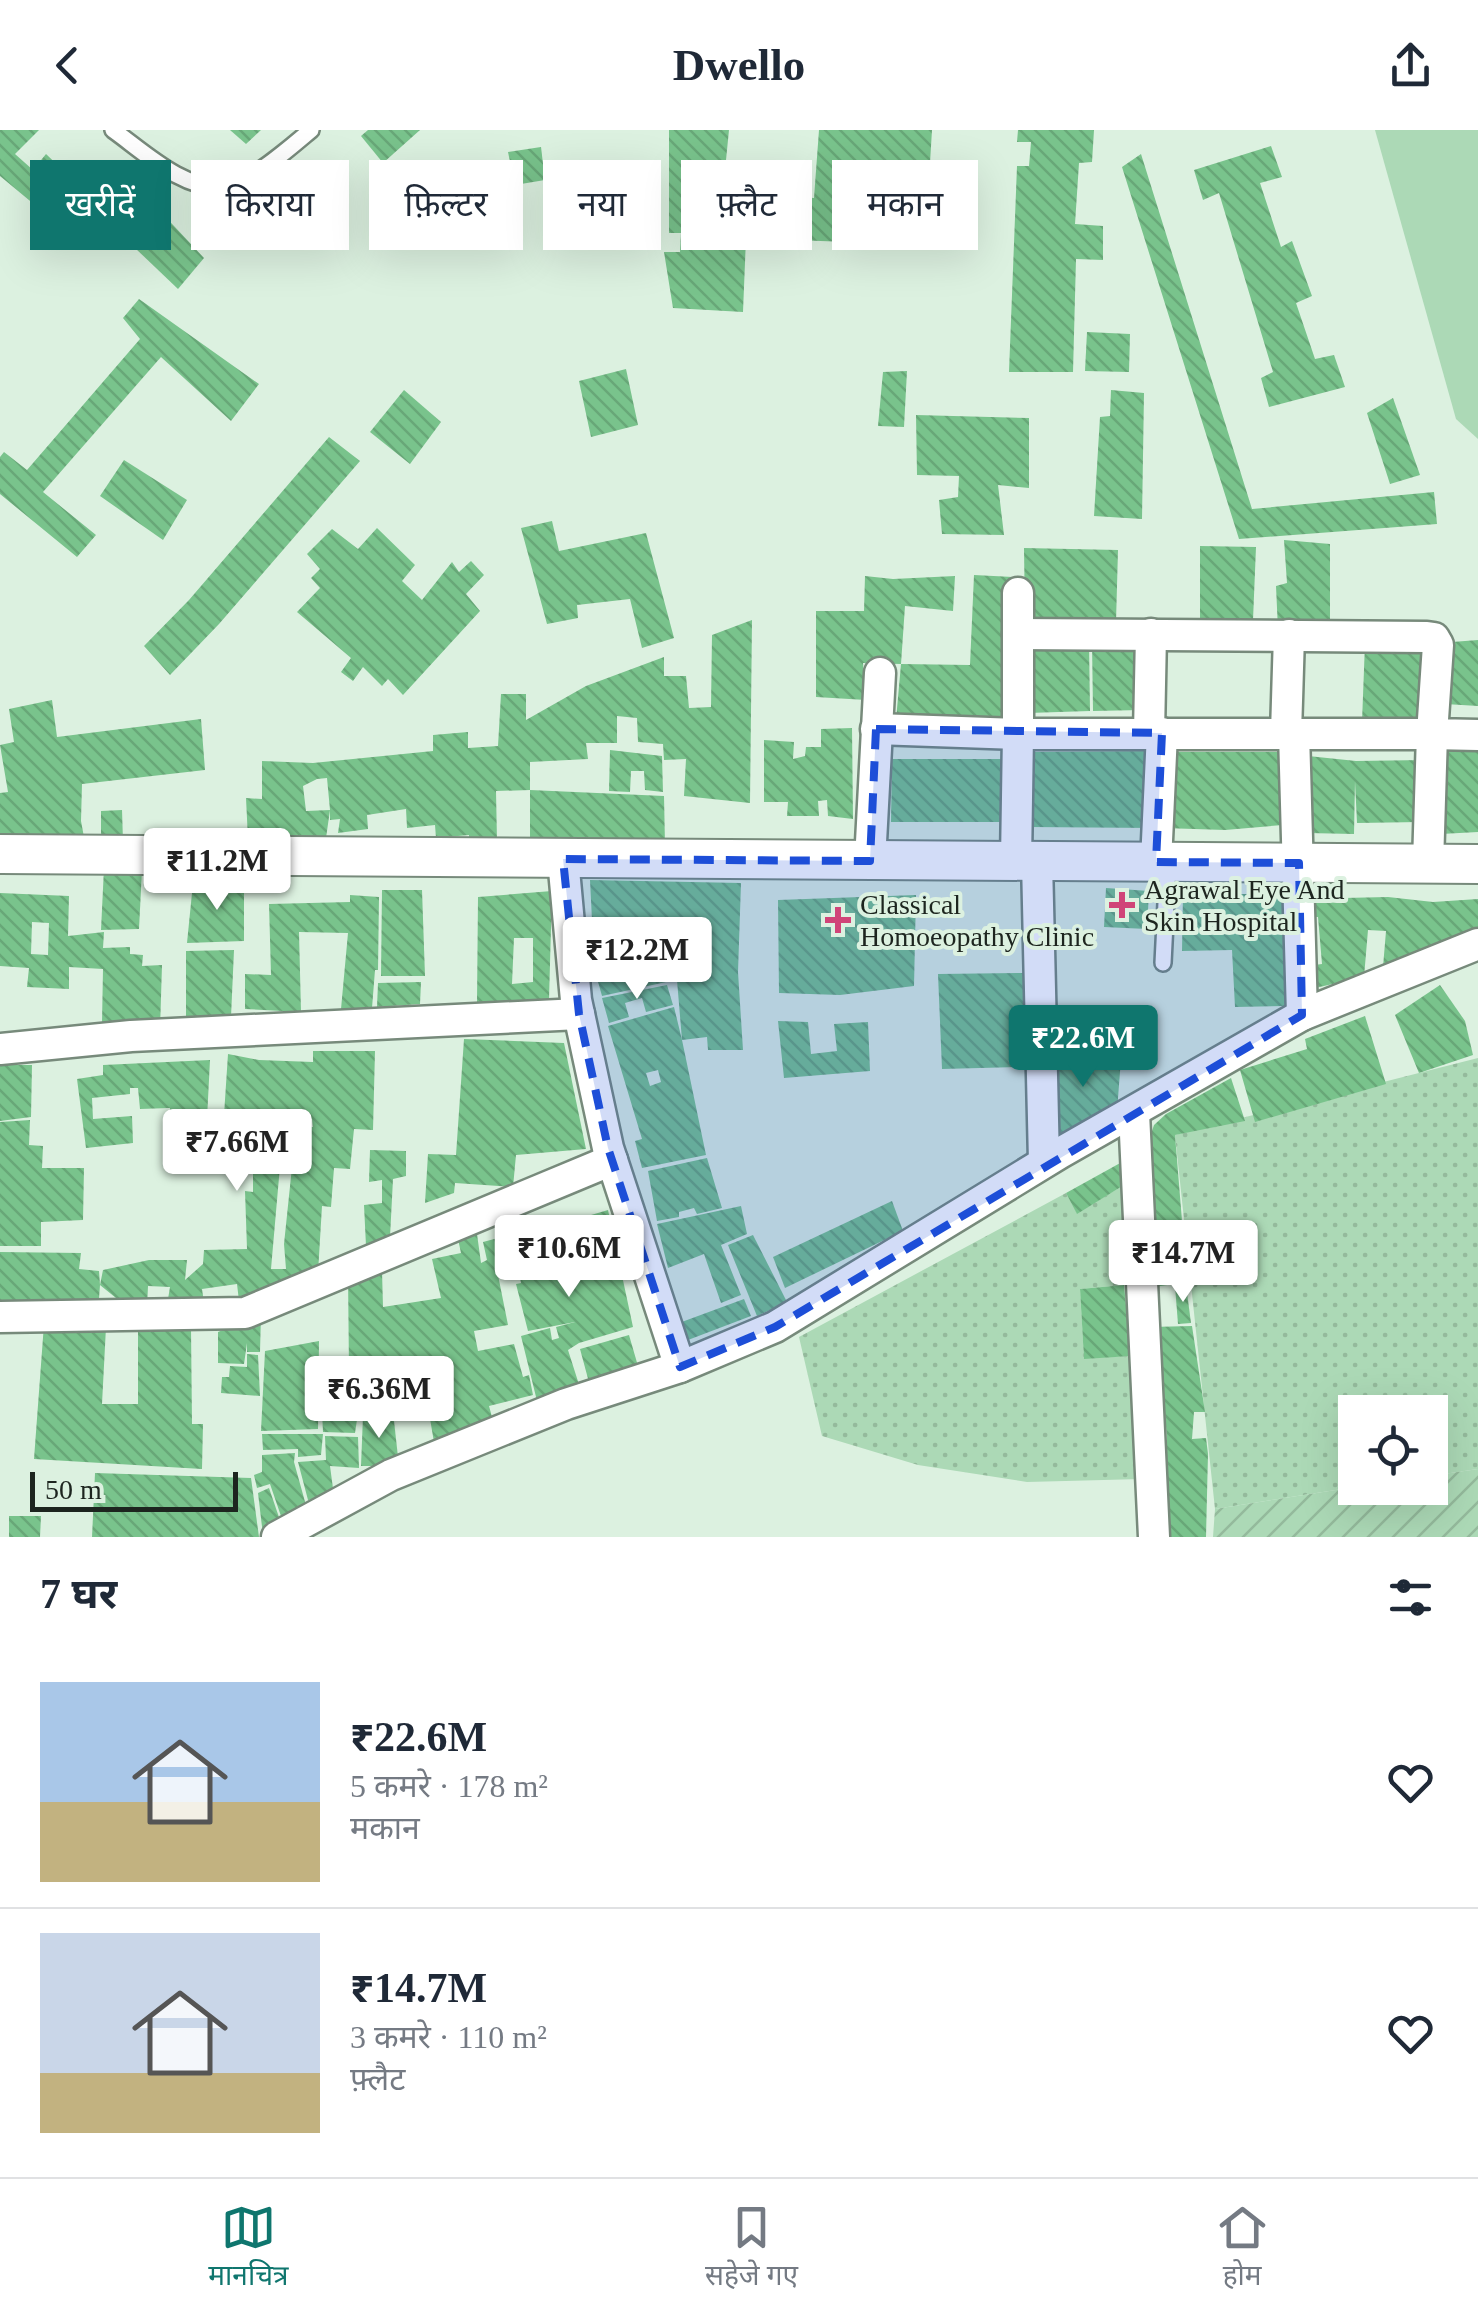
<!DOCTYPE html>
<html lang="hi">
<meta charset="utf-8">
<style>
:root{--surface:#fff;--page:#f6f6f7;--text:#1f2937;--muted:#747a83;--line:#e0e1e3;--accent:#0f766e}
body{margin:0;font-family:"Times New Roman","Noto Sans Devanagari",serif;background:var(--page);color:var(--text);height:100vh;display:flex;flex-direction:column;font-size:38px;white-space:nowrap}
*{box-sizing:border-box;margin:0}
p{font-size:32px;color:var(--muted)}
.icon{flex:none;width:55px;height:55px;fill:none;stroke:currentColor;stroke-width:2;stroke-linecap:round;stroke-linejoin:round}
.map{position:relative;height:1407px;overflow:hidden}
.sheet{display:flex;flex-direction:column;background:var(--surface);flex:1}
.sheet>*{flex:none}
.top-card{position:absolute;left:30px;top:30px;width:1420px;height:90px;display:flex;gap:20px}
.buttons{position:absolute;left:1338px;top:1265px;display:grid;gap:20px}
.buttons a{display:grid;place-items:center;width:110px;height:110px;border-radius:0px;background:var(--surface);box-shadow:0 10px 40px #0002;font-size:50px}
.scale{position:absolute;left:30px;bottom:25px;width:208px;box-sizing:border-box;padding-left:10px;border:5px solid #1d251f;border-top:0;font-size:28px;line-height:35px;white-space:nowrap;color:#1d251f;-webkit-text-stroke:8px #dcf1e0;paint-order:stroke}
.price{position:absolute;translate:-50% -85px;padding:0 22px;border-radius:10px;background:#fff;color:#222;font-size:32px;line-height:65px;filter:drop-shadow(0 2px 5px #0008)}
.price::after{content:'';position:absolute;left:50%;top:60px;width:30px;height:22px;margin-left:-15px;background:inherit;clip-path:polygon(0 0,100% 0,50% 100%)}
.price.active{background:var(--accent);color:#fff}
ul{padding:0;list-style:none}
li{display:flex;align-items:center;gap:30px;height:250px;padding:0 40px}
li+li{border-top:2px solid var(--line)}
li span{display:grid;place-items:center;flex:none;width:280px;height:200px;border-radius:0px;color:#555}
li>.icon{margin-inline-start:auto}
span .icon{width:120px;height:120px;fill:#fffc;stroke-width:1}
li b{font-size:42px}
h2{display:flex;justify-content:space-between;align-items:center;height:120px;padding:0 40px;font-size:42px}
.chip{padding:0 35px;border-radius:0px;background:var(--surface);box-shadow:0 10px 40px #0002;font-size:35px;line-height:90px}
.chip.active{background:var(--accent);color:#fff}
header{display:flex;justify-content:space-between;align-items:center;height:130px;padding:0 40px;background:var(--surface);font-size:45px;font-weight:600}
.dock{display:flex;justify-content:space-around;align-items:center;height:140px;border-top:2px solid var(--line);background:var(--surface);font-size:28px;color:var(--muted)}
.dock a{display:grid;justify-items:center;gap:5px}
.dock .active{color:var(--accent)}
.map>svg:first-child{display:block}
.grass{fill:url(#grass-dots)}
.garden{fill:url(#garden-furrows)}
.pitch{fill:#acd9b6}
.building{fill:url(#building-back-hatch);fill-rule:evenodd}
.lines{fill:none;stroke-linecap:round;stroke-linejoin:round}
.service-casing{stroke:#778a7b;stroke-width:20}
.minor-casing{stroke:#778a7b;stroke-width:35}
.tertiary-casing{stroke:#778a7b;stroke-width:42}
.service{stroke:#fff;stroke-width:15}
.minor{stroke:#fff;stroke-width:30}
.tertiary{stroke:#fff;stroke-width:38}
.marked{fill:#1d4ed8;fill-opacity:0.2;stroke:#1d4ed8;stroke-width:8;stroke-dasharray:20 12;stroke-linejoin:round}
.poi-dot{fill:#d04478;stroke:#dcf1e0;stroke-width:4}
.labels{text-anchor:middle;stroke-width:8;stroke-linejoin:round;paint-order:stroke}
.poi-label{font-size:28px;fill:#1d251f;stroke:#dcf1e0;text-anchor:start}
</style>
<header><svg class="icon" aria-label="back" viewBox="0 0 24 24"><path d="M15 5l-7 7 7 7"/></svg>Dwello<svg class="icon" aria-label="share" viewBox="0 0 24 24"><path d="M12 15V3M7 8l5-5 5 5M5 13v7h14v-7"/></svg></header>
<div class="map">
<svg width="1478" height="1407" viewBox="0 0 1478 1407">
<defs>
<pattern id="grass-dots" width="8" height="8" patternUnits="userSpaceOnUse" patternTransform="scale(2.5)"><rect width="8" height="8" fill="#acd9b6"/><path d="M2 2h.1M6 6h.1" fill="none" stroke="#94ba9c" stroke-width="1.8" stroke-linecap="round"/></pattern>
<pattern id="garden-furrows" width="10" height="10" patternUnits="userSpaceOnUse" patternTransform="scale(2.5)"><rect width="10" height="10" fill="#acd9b6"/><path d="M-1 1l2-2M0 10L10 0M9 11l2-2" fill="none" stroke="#94ba9c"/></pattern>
<pattern id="building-back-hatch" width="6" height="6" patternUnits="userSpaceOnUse" patternTransform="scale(2.5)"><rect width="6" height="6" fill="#79c38c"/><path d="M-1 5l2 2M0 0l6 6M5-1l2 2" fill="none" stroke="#68a778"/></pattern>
</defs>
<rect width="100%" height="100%" fill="#dcf1e0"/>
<!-- grass -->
<g class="grass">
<path d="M1478 928V1339L1430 1346V1282H1355V1357L1215 1379 1175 1005Z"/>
<path d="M1124 1055V1155L1080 1159 1084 1228 1131 1226 1142 1349 1027 1352 918 1335 822 1306 799 1207 1066 1063 1077 1083Z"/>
</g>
<!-- garden -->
<path class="garden" d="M1478 1339V1407H1213L1215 1379 1355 1357 1430 1358V1346Z"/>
<!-- pitch -->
<path class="pitch" d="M1375 0H1478V309L1456 289Z"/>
<!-- building -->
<g class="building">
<path d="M0 0H39L15 24 33 40 46 24 99 75 117 56 144 79 124 110 97 86 77 110 0 46Z"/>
<path d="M230 0H261L246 14Z"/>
<path d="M368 0H420L383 33 361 6Z"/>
<path d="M669 0H729L723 60 814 68 819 0H932L925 115 746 108 743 182 673 178 664 122H680L681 103H669Z"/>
<path d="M1018 0H1094L1092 32 1079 33 1075 94 1103 96V130L1076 129 1073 242H1009L1017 36H1029L1031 12H1017Z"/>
<path d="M1271 16 1282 47 1260 53 1281 117 1292 111 1312 166 1296 173 1315 229 1334 225 1345 257 1269 277 1261 248 1273 242 1219 63 1203 70 1194 40Z"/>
<path d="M541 17 545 50 515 55 508 22Z"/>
<path d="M1141 24 1252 379 1434 362 1437 394 1239 409 1122 37Z"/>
<path d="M593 43 640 49 636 84 617 81 593 83 579 89 581 46Z"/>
<path d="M159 80 204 128 178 159 134 117Z"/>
<path d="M139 169 259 254 231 291 161 227 43 362 96 405 77 427 0 364V327L4 322 27 340 140 209 123 188Z"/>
<path d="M1087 202 1130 204 1129 242 1085 241Z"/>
<path d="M626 239 638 295 591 307 579 251Z"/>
<path d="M907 241 904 297 878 296 883 242Z"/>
<path d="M404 260 441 292 410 334 370 302Z"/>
<path d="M1111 260 1144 263 1142 389 1094 386 1100 287 1110 286Z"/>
<path d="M1393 268 1420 345 1390 354 1367 283Z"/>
<path d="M916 285 1029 288V358L998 355 1004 405 942 404 939 370 958 367 959 346 917 345Z"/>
<path d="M329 307 360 331 219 494 170 545 144 516 189 470Z"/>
<path d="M124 330 187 370 163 410 100 366Z"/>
<path d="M552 391 559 421 646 403 674 508 642 518 630 469 577 475 578 488 547 494 521 398Z"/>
<path d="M377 398 415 435 402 451 422 470 452 432 459 442 471 431 484 445 466 464 480 481 403 565 388 549 382 556 363 537 353 551 341 542 351 528 297 482 320 458 311 448 320 439 307 424 332 399 358 419Z"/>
<path d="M1284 410 1330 414V499L1278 500 1276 456 1287 453Z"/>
<path d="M1200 416 1256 417 1253 490 1200 488Z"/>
<path d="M1024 418 1118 420 1116 492 1025 488Z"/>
<path d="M974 445 1013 447 1008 588 896 590 901 534 970 535Z"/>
<path d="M865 446 893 449 955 446 953 481 905 476 901 534 863 533 866 570 816 567V481H864Z"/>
<path d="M752 490 750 673 684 666 686 629 664 630 663 614 638 612 637 588 617 586V613H586L588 629 530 632V660L496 661 497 711 469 712V705L436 708 435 695 407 698 406 679 367 685 368 699 338 703 340 689 330 690V680L326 708 248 709 246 668 262 669V631L313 633 433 621V605L468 602V618L498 616 501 564H526V590L586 556 664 527V546H686L689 578 711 577 712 505ZM327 648 330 680 306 681 303 656 317 649Z"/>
<path d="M1478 510V576L1445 574 1452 512Z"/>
<path d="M1089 512 1090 581 1028 583V513Z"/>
<path d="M1092 512H1141L1142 580 1093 581Z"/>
<path d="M1365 513 1426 516 1425 596 1362 592Z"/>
<path d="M52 570 57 607 201 589 205 640 82 654 81 691 86 718 0 723V663L8 662 0 615 14 612 9 579Z"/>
<path d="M852 598 853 689 828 686 827 670 818 671 819 686H787L788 672H764V610L794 612 793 629 805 626 806 617H821V599Z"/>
<path d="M1478 618V702L1441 704 1437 620Z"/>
<path d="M610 620 662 626 663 662 645 660 644 641H631L630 662 609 661Z"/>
<path d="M1156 621 1154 698 1029 697 1030 622Z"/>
<path d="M1166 622H1281L1283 695 1225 700 1163 698Z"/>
<path d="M1308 626 1356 631 1424 630 1421 692 1357 693 1355 651 1354 704 1307 703Z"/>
<path d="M892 629H1012L1010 692H891Z"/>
<path d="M530 660 664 666 665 715 530 708Z"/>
<path d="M122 680 123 711 101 713V681Z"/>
<path d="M104 738 142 740 139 799 101 800Z"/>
<path d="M1336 745 1343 768 1388 767 1433 772 1478 769V803L1383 837 1386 801 1368 800 1364 847 1306 860 1307 836 1322 834 1318 787H1310L1309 756Z"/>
<path d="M590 750 741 753 738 842 743 920H708L707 907 682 910 706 1025 642 1038 635 1011 642 1009 608 896 674 877 682 910 676 838 594 830ZM658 940 661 952 650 956 646 943Z"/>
<path d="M193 753H244V811L187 813Z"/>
<path d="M1106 758 1149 761 1147 799 1104 797Z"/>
<path d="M382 760H422L425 846H381Z"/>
<path d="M552 761 549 870 477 872 478 767ZM514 808H533V852L512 854Z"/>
<path d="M0 763 69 766 68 806 104 802 103 818 130 817V824L143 825 142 836 162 835 160 900 102 894 103 839 69 837V859L27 857 29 838 0 836ZM32 792 49 793 48 825 31 824Z"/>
<path d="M1183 764H1285L1286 876 1235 877 1232 820 1182 821Z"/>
<path d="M350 765 379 767 378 840H375L372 878 341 879 348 803 299 802 301 882 245 879V844L271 845 269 774 350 772Z"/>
<path d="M916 765 914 856 840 865 779 863 778 770Z"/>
<path d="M234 820 231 887 186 889V821Z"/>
<path d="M593 834 666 842V852L602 866Z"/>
<path d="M1026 843 1023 937 942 939 938 844Z"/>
<path d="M421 852 420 874 377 877 378 853Z"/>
<path d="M667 855 673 875 646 882 642 868 625 873 629 887 609 893 602 868Z"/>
<path d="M1440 855 1465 891 1473 925 1419 943 1395 885Z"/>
<path d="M1365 886 1386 954 1255 992 1240 940 1307 919 1305 909Z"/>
<path d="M778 891 808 892 811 924 837 921 834 894 868 892 870 941 784 948Z"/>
<path d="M464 909 564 913 586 1019 516 1025 513 1057 455 1053 454 1063 425 1073 428 1024 456 1025Z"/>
<path d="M313 921H375L373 1000 354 999 350 1039 334 1038 331 1077 322 1076 318 1143 239 1171 237 1154 202 1159 204 1173 167 1175 170 1157 148 1156 147 1177H118L116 1168 100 1155 98 1182 0 1179V1122L81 1123 79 1139 99 1141 100 1155 103 1140 149 1130H187L185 1150 203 1134 204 1120 247 1119 245 1061 253 1062V995L313 997 312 989 224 985 228 924 259 930 313 932ZM280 1036 292 1037 284 1114 286 1139H271Z"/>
<path d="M1054 921 1121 929 1117 981 1053 1008Z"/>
<path d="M210 930 207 989H193L191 1015 167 1013 170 978 140 979 138 958H130V964L92 968 93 989 132 986 133 1013 86 1018 77 949 103 945V935Z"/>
<path d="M0 935H32L31 987 0 991Z"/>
<path d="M1231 948 1245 991 1175 1005 1187 1152 1154 1157 1152 1135 1158 1132 1147 1016 1154 995 1166 984Z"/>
<path d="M30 990 29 1015 43 1016 42 1038H84L83 1090 41 1092V1116H0V992Z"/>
<path d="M370 1020 406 1021V1046L393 1049 390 1107 366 1116 364 1075 382 1073V1050L369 1052Z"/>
<path d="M707 1028 722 1078 697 1084 694 1078 679 1082V1087L657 1091 648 1041Z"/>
<path d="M1122 1032 1124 1055 1077 1084 1066 1063Z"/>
<path d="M892 1071 903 1101 785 1158 773 1127Z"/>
<path d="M741 1076 747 1104 721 1115 741 1165 721 1173 704 1124 668 1138 657 1094Z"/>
<path d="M608 1080 633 1197 579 1213 568 1220 582 1264 538 1275 521 1206 550 1198 552 1210 559 1208 556 1197 575 1192 528 1201 516 1154 521 1153 513 1112 544 1107 553 1146 564 1143 554 1096Z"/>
<path d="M477 1104 481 1133 487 1130 483 1112 498 1108 506 1131 496 1135 508 1195 474 1201 478 1221 514 1214 523 1247 529 1245 533 1265 489 1276 492 1287 503 1285 435 1318 422 1242 384 1250V1241H349L348 1144 382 1141 383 1177 441 1168 432 1129 461 1123 458 1109Z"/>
<path d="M753 1105 787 1172 757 1186 728 1115Z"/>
<path d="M1124 1155 1131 1226 1084 1229 1080 1159Z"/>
<path d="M1186 1155 1191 1193 1178 1194 1175 1156Z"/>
<path d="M744 1169 751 1186 688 1210 679 1193Z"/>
<path d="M261 1184 260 1222H247V1213L244 1234 218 1233V1202Z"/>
<path d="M44 1194 106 1197 102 1274H138V1200L191 1198 192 1294H203L202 1339 34 1329Z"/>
<path d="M1192 1196 1205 1282H1194L1192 1309 1206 1308 1208 1324 1206 1407H1171L1163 1311 1167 1310 1165 1283 1154 1284 1153 1239 1161 1238 1158 1211 1151 1197Z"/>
<path d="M629 1205 640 1243 590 1256 580 1219Z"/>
<path d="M319 1211 318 1299 261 1301 265 1221Z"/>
<path d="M247 1224 258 1225 260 1266 221 1263 222 1247H229L230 1236 247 1237Z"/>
<path d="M322 1282 358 1283 355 1303 323 1302Z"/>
<path d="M393 1282 399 1336H361L363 1286Z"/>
<path d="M262 1304H323L321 1325 298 1327V1319L263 1320Z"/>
<path d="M325 1306 358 1307 359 1338 330 1336 334 1366 308 1370 298 1332 326 1330Z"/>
<path d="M295 1323 294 1332 307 1379 283 1392 270 1354 257 1358 254 1345 262 1342V1325Z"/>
<path d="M95 1343 251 1348 259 1407H92Z"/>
<path d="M269 1358 282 1396 263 1405 258 1363Z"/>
<path d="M9 1386H41L40 1407H9Z"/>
</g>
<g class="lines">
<defs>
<g id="service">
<path d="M113 0C144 22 184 61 225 57 248 55 293 15 311 0"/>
<path d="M1163 833 1168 732"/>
</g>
<g id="minor">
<path d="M1018 504 1427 507 1434 508 1438 515 1432 604 1478 605"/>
<path d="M876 599 1018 604V463"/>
<path d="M1149 603 1151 504"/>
<path d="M1286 603 1289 505"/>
<path d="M563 729 576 870 608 1018 680 1237"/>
<path d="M870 731 880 543"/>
<path d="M1016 731 1018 604H1432L1428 734"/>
<path d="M1037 731 1044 1032"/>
<path d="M1156 732 1162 603"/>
<path d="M1302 885 1478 814"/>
<path d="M0 919 131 906 579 884"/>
<path d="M1134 983 1154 1407"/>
<path d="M0 1187 245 1183 612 1030"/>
<path d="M277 1407 391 1345 566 1274 680 1237 775 1197 1060 1023 1302 885 1294 603"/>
</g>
<path id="tertiary" d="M0 724 1478 734"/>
</defs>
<!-- service casing -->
<use href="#service" class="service-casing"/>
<!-- minor casing -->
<use href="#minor" class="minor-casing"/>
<!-- tertiary casing -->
<use href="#tertiary" class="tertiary-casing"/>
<!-- service -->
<use href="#service" class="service"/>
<!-- minor -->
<use href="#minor" class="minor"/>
<!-- tertiary -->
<use href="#tertiary" class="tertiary"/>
</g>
<!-- marked area -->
<path class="marked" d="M876 599 1162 603 1156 732 1299 733 1302 885 775 1197 680 1237 608 1018 579 884 563 729 870 731Z"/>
<!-- markers -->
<g class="poi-dot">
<path d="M1117 760h10v10h10v10h-10v10h-10v-10h-10v-10h10z"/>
<path d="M833 775h10v10h10v10h-10v10h-10v-10h-10v-10h10z"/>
</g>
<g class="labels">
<!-- poi labels -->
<g class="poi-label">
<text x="1144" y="769">Agrawal Eye And<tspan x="1144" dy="32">Skin Hospital</tspan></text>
<text x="860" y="784">Classical<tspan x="860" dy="32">Homoeopathy Clinic</tspan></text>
</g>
</g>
</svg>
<div class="buttons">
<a><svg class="icon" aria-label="locate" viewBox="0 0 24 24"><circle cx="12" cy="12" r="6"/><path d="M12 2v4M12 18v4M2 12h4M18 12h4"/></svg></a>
</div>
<div class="scale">50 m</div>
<b class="price" style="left:217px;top:783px">₹11.2M</b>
<b class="price" style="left:637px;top:872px">₹12.2M</b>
<b class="price active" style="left:1083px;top:960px">₹22.6M</b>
<b class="price" style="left:237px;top:1064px">₹7.66M</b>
<b class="price" style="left:569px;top:1170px">₹10.6M</b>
<b class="price" style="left:1183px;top:1175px">₹14.7M</b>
<b class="price" style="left:379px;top:1311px">₹6.36M</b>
<div class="top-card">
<a class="chip active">खरीदें</a>
<a class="chip">किराया</a>
<a class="chip">फ़िल्टर</a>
<a class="chip">नया</a>
<a class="chip">फ़्लैट</a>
<a class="chip">मकान</a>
</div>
</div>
<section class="sheet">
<h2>7 घर<svg class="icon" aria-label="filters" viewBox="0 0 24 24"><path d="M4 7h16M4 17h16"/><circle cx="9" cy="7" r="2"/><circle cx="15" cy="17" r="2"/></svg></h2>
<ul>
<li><span style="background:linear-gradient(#a9c7e8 60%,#c2b280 0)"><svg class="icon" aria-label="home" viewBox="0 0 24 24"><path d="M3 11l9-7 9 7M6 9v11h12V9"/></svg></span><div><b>₹22.6M</b><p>5 कमरे · 178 m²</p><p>मकान</p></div><svg class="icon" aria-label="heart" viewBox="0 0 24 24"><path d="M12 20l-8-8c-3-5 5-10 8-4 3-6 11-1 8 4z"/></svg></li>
<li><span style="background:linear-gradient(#c9d6e8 70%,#c2b280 0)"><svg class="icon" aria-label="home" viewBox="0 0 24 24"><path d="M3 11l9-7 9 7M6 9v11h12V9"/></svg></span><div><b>₹14.7M</b><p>3 कमरे · 110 m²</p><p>फ़्लैट</p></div><svg class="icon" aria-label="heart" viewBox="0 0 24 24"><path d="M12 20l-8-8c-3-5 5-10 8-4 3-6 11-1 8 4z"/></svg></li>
</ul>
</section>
<nav class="dock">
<a class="active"><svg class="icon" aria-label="map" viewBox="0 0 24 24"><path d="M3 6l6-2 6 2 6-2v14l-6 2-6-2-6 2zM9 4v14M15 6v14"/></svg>मानचित्र</a>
<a><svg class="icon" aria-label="saved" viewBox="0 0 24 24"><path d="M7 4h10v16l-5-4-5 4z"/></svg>सहेजे गए</a>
<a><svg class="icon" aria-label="home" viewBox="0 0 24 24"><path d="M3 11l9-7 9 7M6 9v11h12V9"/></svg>होम</a>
</nav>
